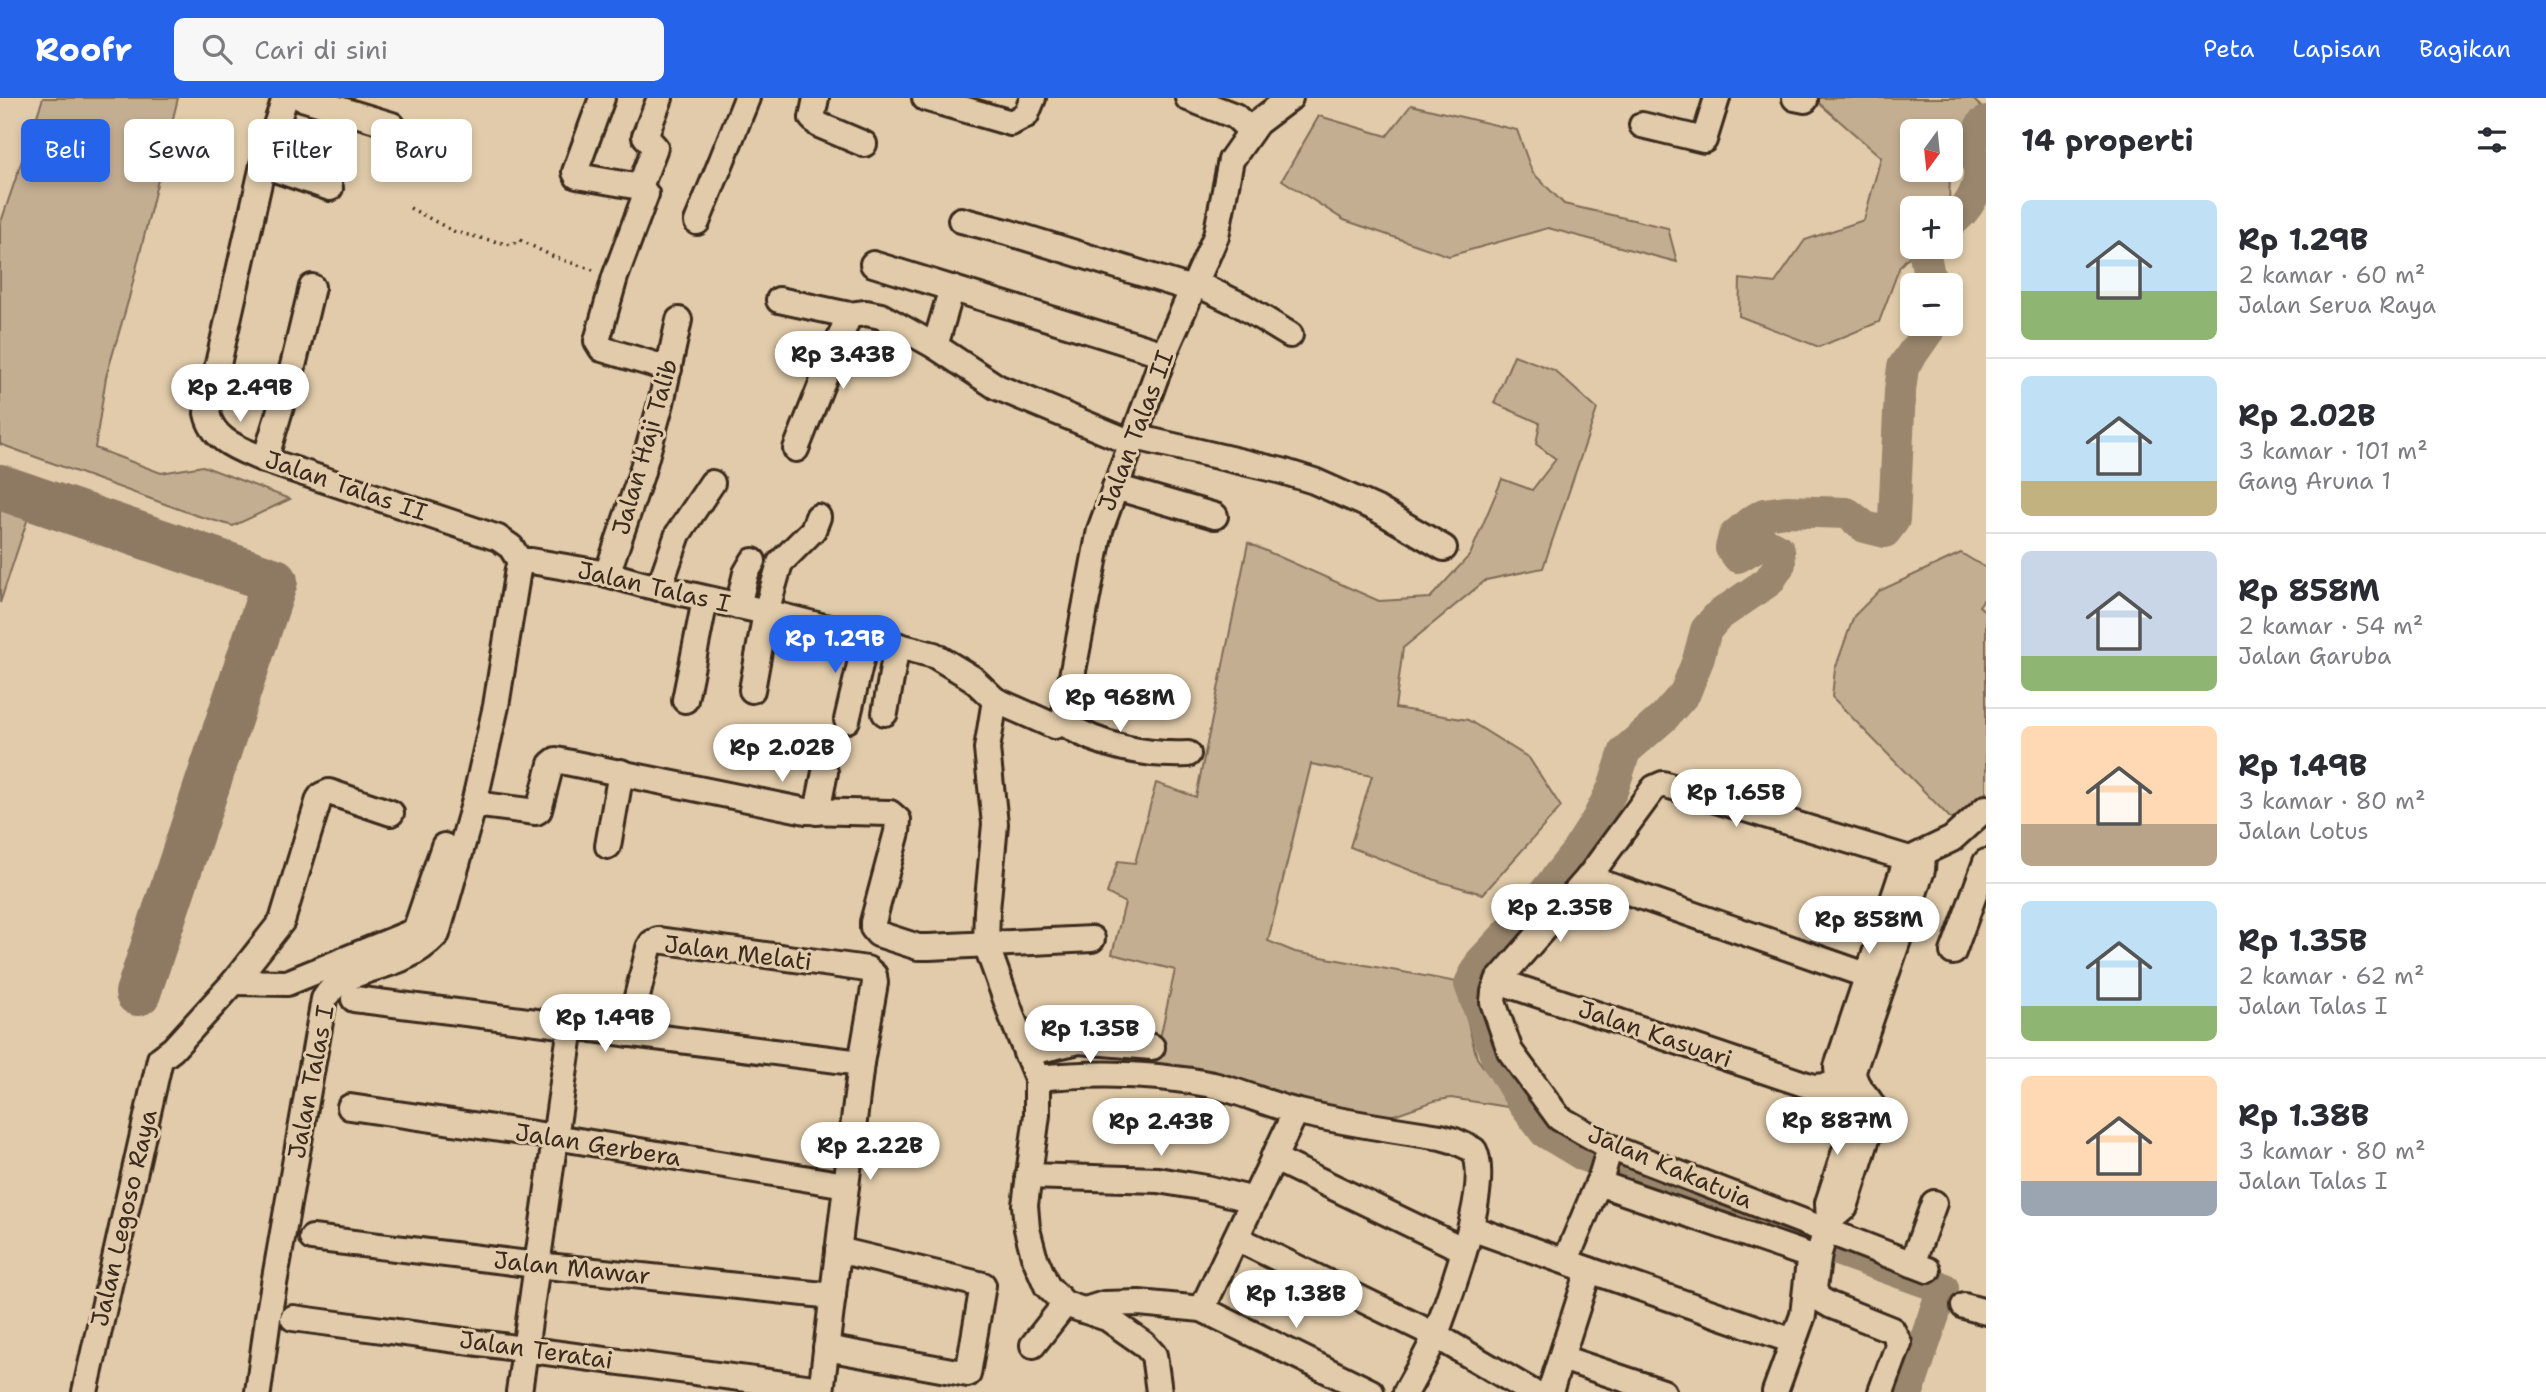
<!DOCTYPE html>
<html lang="id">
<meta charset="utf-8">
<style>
:root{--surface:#fff;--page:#f7f7f7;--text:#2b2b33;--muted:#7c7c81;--line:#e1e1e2;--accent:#2563eb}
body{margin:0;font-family:"Shantell Sans",sans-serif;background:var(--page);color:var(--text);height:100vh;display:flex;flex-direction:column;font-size:26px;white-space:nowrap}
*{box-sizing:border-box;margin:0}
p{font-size:23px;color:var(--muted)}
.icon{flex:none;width:38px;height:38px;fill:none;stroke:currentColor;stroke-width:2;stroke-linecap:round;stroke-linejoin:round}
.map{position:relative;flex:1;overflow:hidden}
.side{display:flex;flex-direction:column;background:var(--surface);width:560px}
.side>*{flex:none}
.guide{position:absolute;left:21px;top:21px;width:665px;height:63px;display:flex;gap:14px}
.needle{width:46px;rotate:195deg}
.controls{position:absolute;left:1900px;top:21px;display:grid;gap:14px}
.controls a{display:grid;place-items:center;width:63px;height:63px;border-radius:10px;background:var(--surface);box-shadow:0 4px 10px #0003;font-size:35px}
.price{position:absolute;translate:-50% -60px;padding:0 16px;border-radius:24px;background:#fff;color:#222;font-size:23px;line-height:46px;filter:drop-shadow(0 2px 4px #0008)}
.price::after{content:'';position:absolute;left:50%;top:42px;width:21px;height:16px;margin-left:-10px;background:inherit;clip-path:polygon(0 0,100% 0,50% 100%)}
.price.active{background:var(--accent);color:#fff}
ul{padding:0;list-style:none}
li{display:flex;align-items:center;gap:21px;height:175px;padding:0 35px}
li+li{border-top:2px solid var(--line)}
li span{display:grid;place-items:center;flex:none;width:196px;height:140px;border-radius:10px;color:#555}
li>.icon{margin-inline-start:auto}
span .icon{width:84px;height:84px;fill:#fffc;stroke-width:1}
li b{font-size:30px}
h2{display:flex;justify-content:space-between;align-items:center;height:84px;padding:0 35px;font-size:30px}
.tag{padding:0 24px;border-radius:10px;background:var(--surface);box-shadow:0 4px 10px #0003;font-size:24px;line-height:63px}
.tag.active{background:var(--accent);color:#fff}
header{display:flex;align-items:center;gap:42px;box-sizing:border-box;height:98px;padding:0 35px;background:var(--accent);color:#fff}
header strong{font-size:33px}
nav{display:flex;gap:38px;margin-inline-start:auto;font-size:24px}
.search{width:490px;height:63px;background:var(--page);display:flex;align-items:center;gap:18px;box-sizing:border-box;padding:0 24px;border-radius:10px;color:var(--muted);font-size:26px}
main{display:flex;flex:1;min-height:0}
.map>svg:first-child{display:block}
.green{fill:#c3ae91;stroke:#7f6c58;stroke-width:2}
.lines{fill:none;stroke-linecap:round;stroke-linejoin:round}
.river{stroke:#99866d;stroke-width:32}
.taxiway{stroke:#8e7a64;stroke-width:46}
.minor-casing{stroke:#3b2a1e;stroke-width:30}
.path{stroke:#3b2a1e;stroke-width:3.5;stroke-dasharray:2 5;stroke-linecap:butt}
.minor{stroke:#e1cbaa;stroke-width:24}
.labels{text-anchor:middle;stroke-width:6;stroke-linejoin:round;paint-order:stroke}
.street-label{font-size:24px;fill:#3b2a1e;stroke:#e1cbaa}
</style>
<header>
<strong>Roofr</strong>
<div class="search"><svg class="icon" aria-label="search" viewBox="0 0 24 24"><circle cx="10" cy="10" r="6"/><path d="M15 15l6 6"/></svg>Cari di sini</div>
<nav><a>Peta</a><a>Lapisan</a><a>Bagikan</a></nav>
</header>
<main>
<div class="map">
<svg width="1986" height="1294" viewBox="0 0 1986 1294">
<rect width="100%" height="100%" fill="#e1cbaa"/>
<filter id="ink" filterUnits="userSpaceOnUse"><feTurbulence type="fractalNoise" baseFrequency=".0143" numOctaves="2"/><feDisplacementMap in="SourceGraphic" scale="14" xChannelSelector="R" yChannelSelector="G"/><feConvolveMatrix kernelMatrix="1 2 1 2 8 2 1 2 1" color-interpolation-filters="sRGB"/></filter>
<g filter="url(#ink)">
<!-- green -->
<g class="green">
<path d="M43 0H178L129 200 106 279 95 350 161 375 203 368 290 401 233 428 195 417 0 346V127Z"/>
<path d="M1813 0H1972L1986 14V23L1951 53V33H1913V72H1950L1949 110H1913V149H1918L1900 168 1879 224 1819 249 1739 218 1740 181 1775 185 1805 142 1864 122 1881 59Z"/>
<path d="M1411 7 1517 32 1532 74 1564 106 1668 130 1677 164 1548 130 1449 158 1344 122 1282 82 1319 18 1387 38Z"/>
<path d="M1514 257 1554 272 1597 311 1543 470 1486 482 1403 550 1395 610 1468 622 1529 660 1561 709 1483 796 1438 783 1350 749 1372 678 1311 666 1268 843 1295 854 1457 884 1477 960 1513 1010 1451 1000 1434 1003 1385 1020 1153 972 1175 872 1112 856 1125 805 1107 795 1118 763 1135 765 1156 685 1196 699 1248 445 1379 503 1430 500 1470 457 1502 381 1532 392 1556 361 1536 346 1540 325 1494 305Z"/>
<path d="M0 409 29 417 0 505Z"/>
<path d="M1961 455 1986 470V498L1979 508 1986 514V694L1978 711 1956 726 1832 599 1835 571 1854 518 1879 493Z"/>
</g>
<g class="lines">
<!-- river -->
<g class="river">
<path d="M1951 124C1967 113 1981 90 1979 71 1978 64 1973 56 1970 50L1982 26 1986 24"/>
<path d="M1929 149 1925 157 1931 187"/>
<path d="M1908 1294 1943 1190 1642 1082 1583 1057 1545 1034 1523 1005 1497 961 1470 886 1481 864 1538 803 1575 756 1598 720 1613 690 1625 653 1664 619 1685 595 1698 562 1706 532 1718 518 1769 483 1780 466 1779 452 1764 444 1738 459 1731 450 1734 438 1749 425 1764 416 1786 413 1847 415 1865 429 1885 434 1894 422 1900 293 1903 269 1933 226"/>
</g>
<!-- taxiway -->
<path class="taxiway" d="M0 389 275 483 138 895"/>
<defs>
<g id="minor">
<path d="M285 0 263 67 207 315C213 344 241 351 265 362L498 440 511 449 521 465"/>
<path d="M302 0 392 27"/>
<path d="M602 0 575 74 577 78 640 89 646 96 615 179 597 243 602 251 669 271"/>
<path d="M816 0 812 20 819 27 864 46"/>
<path d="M925 0 1011 25 1026 17 1033 0"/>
<path d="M1188 0 1235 18 1251 33"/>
<path d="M1795 0 1805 2"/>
<path d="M1642 27 1704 42 1717 0"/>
<path d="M263 67 330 90"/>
<path d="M640 89 655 49 645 38 660 0"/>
<path d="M961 122 1007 134 1192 191"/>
<path d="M697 124 747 0"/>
<path d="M873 166 1164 256"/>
<path d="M1195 185 1241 207 1290 237"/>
<path d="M779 202 849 217 866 215 881 218 935 248 997 289 1132 345"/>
<path d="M935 248 952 190"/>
<path d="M1135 339 1282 373 1314 383 1377 411 1444 450"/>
<path d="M796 351 849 217"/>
<path d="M265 362 293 268 312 189"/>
<path d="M1115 389 1215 418"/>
<path d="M607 476 641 377 661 305 679 222"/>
<path d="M659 490 678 436 712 385"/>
<path d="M738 508 746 475 753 463"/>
<path d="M752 592 766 514 780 465 813 432 818 419"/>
<path d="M685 602 705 502"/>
<path d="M995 602 1054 628 1063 625 1100 432 1164 256 1216 138 1231 62 1257 25 1290 0"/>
<path d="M885 615 897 547"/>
<path d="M847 622 866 541"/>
<path d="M1063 625C1099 648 1146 658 1188 656"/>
<path d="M474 706 536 714 539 712 551 666 556 662 806 713 890 715 898 722 897 734 873 824V830L878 836 918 849H929L1092 841"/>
<path d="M817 714 825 674"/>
<path d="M608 748 621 674"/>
<path d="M1910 761 1663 686 1654 690 1588 780 1498 883 1494 894 1493 904 1510 953 1559 1020 1610 1049 1928 1172"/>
<path d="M1588 780 1866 877"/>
<path d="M1953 854 1986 764"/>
<path d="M1498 883 1813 989 1854 986"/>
<path d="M234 884 287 885 415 833 444 748"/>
<path d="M354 901 861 965"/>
<path d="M628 936 649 850 652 845 658 842 867 871 874 877 875 885 861 965 821 1294"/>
<path d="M1026 955 1079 943 1152 949"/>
<path d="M1037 980C1096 974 1155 975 1213 987 1242 994 1270 1007 1299 1014 1346 1025 1394 1032 1441 1039L1455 1043 1474 1052C1492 1087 1450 1198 1436 1236 1428 1256 1416 1275 1406 1294"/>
<path d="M350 1009 555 1039 846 1087"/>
<path d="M1273 1060 1464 1152"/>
<path d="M1028 1078 1158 1082 1206 1090 1254 1102"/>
<path d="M1598 1085 1807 1157 1809 1163 1803 1217 1775 1294"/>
<path d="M1829 1123 1845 1109 1875 1015C1871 997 1854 992 1853 973L1922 772 1923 756"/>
<path d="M1471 1130 1589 1172 1550 1294"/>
<path d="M312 1140 537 1167 833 1198"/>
<path d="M1236 1140 1435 1237 1532 1294"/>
<path d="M1566 1162 1602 1076 1610 1049"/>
<path d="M1912 1166 1934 1105"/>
<path d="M1589 1172 1793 1243"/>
<path d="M1964 1208 1986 1214"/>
<path d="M1202 1211 1296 1013"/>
<path d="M1085 1212 1104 1206 1139 1205 1202 1211 1371 1294"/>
<path d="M293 1220 821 1291"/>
<path d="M1033 1247 1065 1206"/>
<path d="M826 1250 968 1276 983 1187 838 1152"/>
<path d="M1562 1260 1663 1294"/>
<path d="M85 1294 160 961 173 951 234 884 282 823 319 701 322 697 329 694 391 715"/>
<path d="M258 1294 268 1220 324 901C339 875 375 872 401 861 415 855 427 847 437 836L474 706 496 608 518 471 524 463H531L607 476 642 486 766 514 934 557 972 580 995 602 987 651 995 726 987 812 986 846 1014 924 1037 980V1017L1025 1107 1027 1131 1034 1158 1047 1188 1065 1206 1107 1220 1144 1246 1154 1257 1159 1294"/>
<path d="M519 1294 571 928"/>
<path d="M1881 1294 1899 1245 1892 1232 1830 1207 1818 1200 1814 1190 1819 1155 1829 1123 1828 1105 1858 1013 1839 992 1837 969 1904 769 1910 761 1952 741 1986 710"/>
</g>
</defs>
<!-- minor casing -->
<use href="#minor" class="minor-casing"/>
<!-- path -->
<path class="path" d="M410 110 455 134 511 147 520 142 554 159 596 173"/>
<!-- minor -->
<use href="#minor" class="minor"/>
</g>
</g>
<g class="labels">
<!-- street labels -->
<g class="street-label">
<text transform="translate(1136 333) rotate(-69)" y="8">Jalan Talas II</text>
<text transform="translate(645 349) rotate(-74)" y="8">Jalan Haji Talib</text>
<text transform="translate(346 388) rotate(19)" y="8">Jalan Talas II</text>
<text transform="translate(654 489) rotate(13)" y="8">Jalan Talas I</text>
<text transform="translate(738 855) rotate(7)" y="8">Jalan Melati</text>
<text transform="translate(1655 936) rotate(19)" y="8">Jalan Kasuari</text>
<text transform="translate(311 984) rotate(-79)" y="8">Jalan Talas I</text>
<text transform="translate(598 1047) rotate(9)" y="8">Jalan Gerbera</text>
<text transform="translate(1670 1069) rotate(23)" y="8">Jalan Kakatuia</text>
<text transform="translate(124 1120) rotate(-77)" y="8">Jalan Legoso Raya</text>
<text transform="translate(572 1170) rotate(6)" y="8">Jalan Mawar</text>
<text transform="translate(536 1252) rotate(8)" y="8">Jalan Teratai</text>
</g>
</g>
</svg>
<div class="controls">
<a><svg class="needle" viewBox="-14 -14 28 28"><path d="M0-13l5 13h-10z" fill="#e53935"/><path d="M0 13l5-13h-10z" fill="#7c7c81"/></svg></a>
<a>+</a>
<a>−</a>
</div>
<b class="price" style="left:843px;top:293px">Rp 3.43B</b>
<b class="price" style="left:240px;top:326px">Rp 2.49B</b>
<b class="price active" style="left:835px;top:577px">Rp 1.29B</b>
<b class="price" style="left:1120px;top:636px">Rp 968M</b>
<b class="price" style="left:782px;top:686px">Rp 2.02B</b>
<b class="price" style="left:1736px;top:731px">Rp 1.65B</b>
<b class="price" style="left:1560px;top:846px">Rp 2.35B</b>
<b class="price" style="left:1869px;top:858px">Rp 858M</b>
<b class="price" style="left:605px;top:956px">Rp 1.49B</b>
<b class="price" style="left:1090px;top:967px">Rp 1.35B</b>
<b class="price" style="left:1837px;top:1059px">Rp 887M</b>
<b class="price" style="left:1161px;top:1060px">Rp 2.43B</b>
<b class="price" style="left:870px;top:1084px">Rp 2.22B</b>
<b class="price" style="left:1296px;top:1232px">Rp 1.38B</b>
<div class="guide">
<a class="tag active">Beli</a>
<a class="tag">Sewa</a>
<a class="tag">Filter</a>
<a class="tag">Baru</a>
</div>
</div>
<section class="side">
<h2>14 properti<svg class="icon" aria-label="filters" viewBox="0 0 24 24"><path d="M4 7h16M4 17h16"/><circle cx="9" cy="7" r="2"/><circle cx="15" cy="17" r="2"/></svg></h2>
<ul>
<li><span style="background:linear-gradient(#bfe0f5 65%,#8fb573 0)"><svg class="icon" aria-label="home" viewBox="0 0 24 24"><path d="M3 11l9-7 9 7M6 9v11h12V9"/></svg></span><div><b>Rp 1.29B</b><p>2 kamar · 60 m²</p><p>Jalan Serua Raya</p></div></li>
<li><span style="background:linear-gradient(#bfe0f5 75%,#c2b280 0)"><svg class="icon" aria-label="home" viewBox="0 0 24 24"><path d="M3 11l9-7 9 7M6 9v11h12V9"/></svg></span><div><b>Rp 2.02B</b><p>3 kamar · 101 m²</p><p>Gang Aruna 1</p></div></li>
<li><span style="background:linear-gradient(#c9d6e8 75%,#8fb573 0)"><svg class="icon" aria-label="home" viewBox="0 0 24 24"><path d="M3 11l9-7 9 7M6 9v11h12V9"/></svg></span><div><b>Rp 858M</b><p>2 kamar · 54 m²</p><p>Jalan Garuba</p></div></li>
<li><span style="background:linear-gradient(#ffd9b3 70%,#b9a48a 0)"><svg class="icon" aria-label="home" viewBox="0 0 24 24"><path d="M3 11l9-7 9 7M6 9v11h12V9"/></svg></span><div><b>Rp 1.49B</b><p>3 kamar · 80 m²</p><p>Jalan Lotus</p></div></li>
<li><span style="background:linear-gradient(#bfe0f5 75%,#8fb573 0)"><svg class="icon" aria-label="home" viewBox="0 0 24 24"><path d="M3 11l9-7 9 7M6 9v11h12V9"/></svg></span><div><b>Rp 1.35B</b><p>2 kamar · 62 m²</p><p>Jalan Talas I</p></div></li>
<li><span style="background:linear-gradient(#ffd9b3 75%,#9aa5b1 0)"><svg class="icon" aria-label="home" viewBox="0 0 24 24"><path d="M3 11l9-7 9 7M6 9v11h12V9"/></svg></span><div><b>Rp 1.38B</b><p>3 kamar · 80 m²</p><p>Jalan Talas I</p></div></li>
</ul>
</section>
</main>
